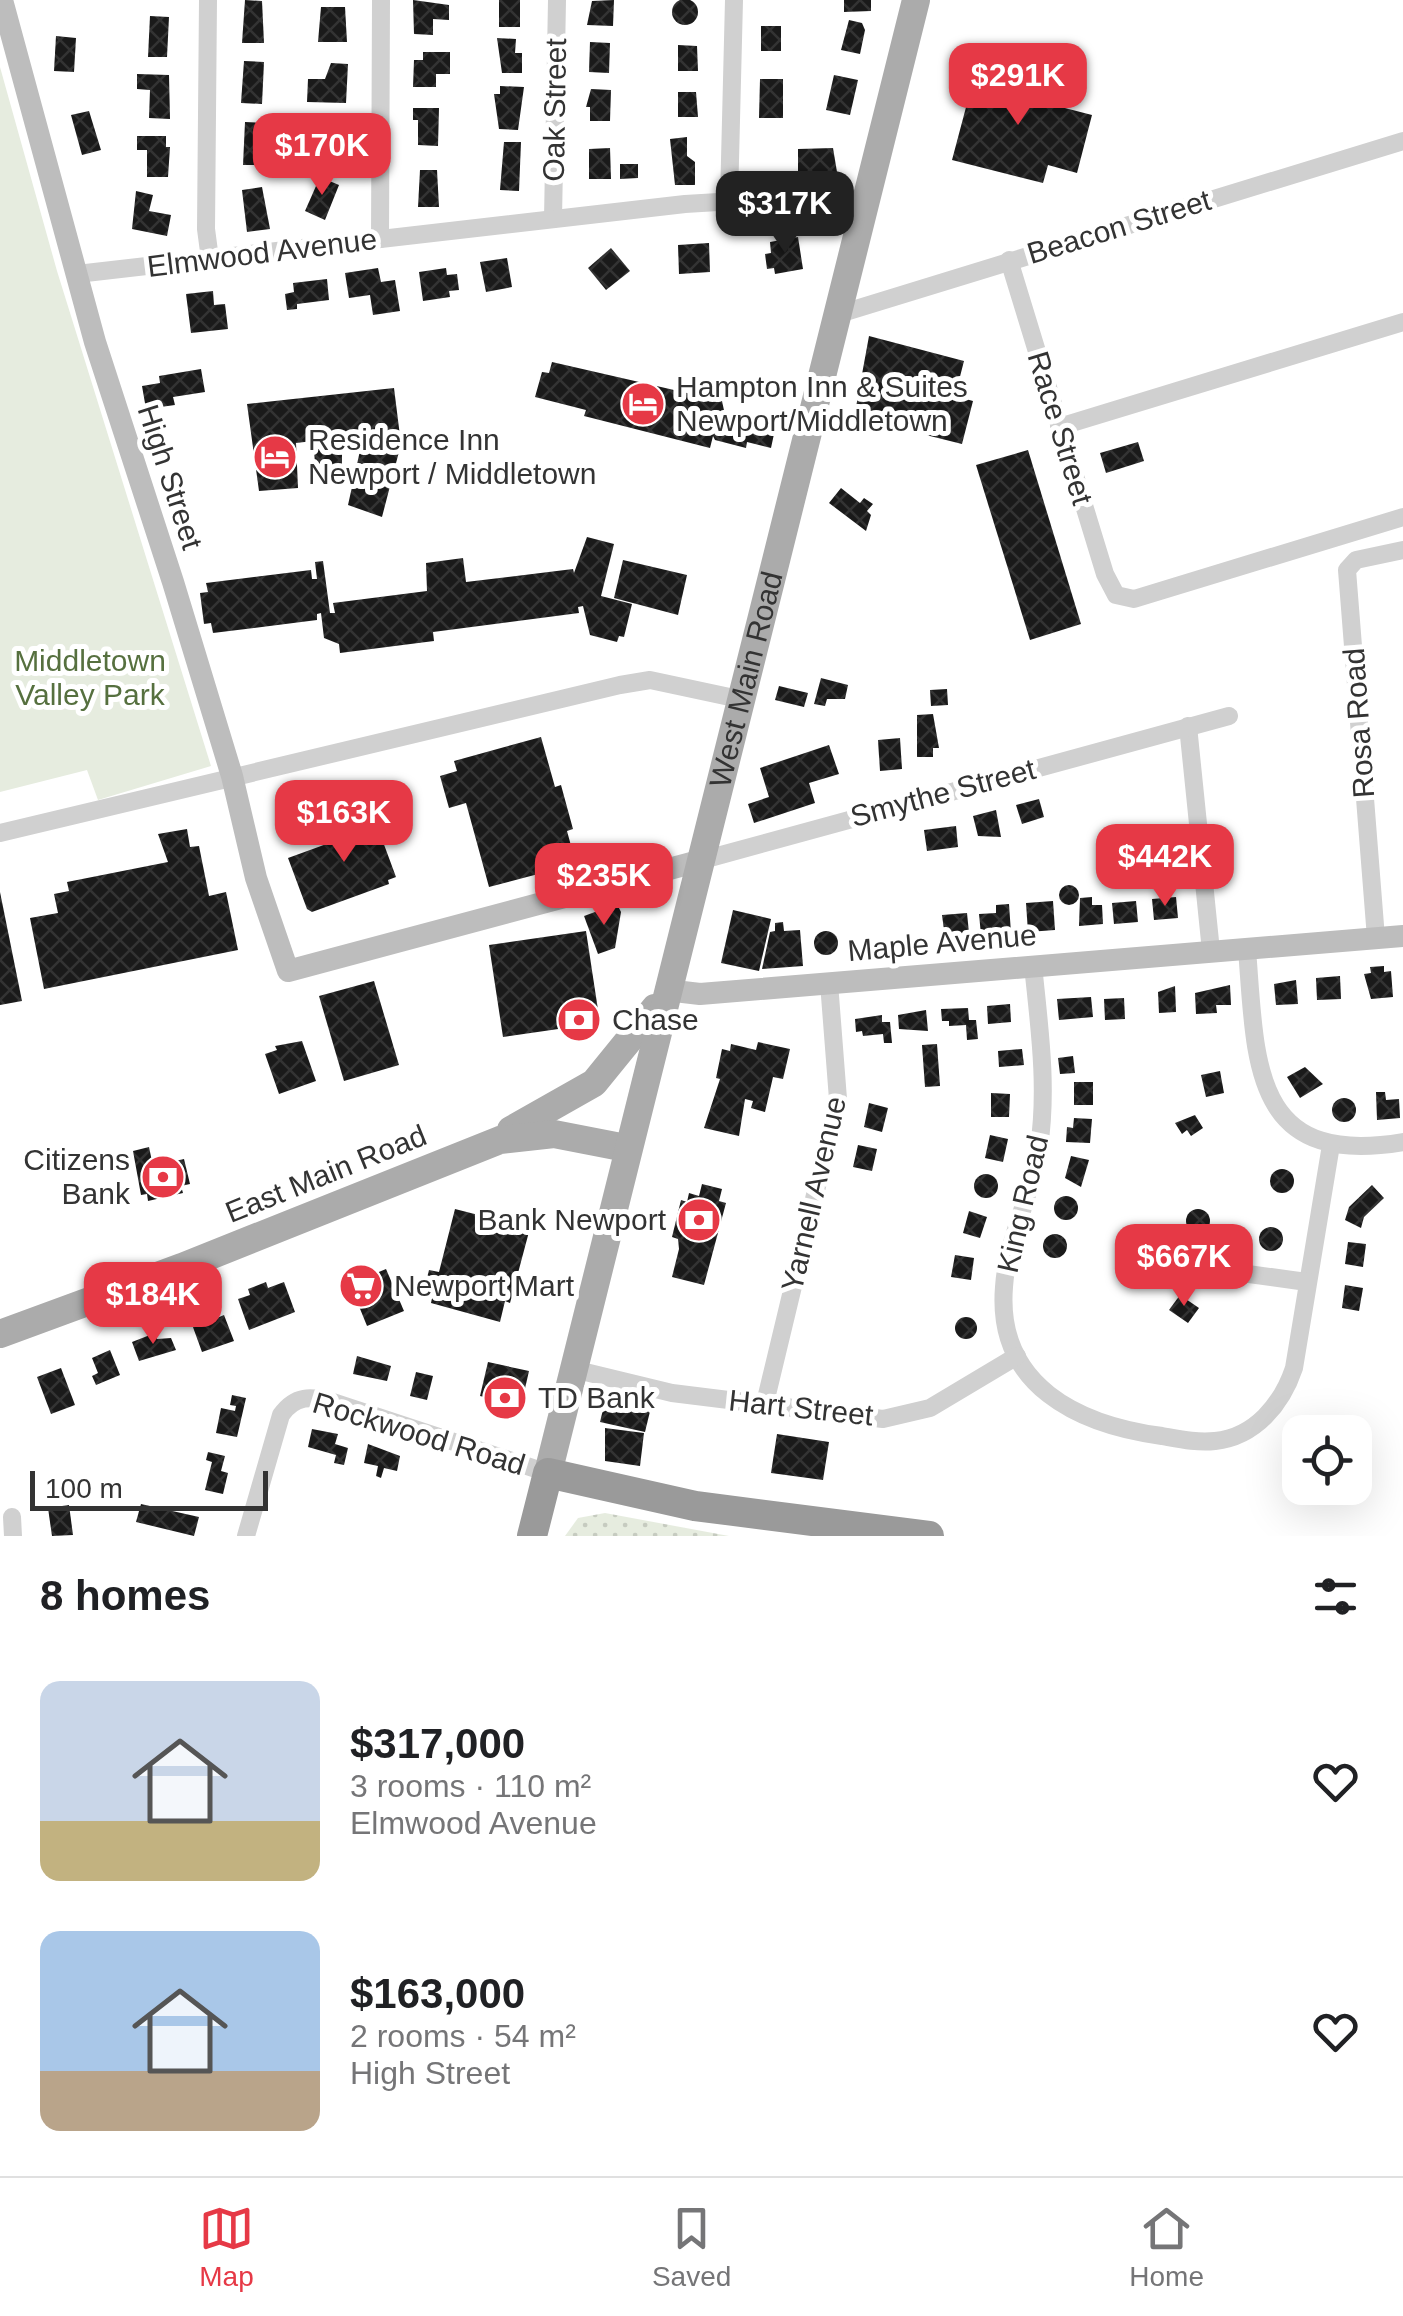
<!DOCTYPE html>
<meta charset="utf-8">
<style>
:root{--surface:#fff;--page:#f6f6f6;--text:#202124;--muted:#757577;--line:#e0e0e0;--accent:#e63946}
body{margin:0;font-family:Arial,sans-serif;background:var(--page);color:var(--text);height:100vh;display:flex;flex-direction:column;font-size:38px;white-space:nowrap}
*{box-sizing:border-box;margin:0}
p{font-size:32px;color:var(--muted)}
.icon{flex:none;width:55px;height:55px;fill:none;stroke:currentColor;stroke-width:2;stroke-linecap:round;stroke-linejoin:round}
.map{position:relative;height:1536px;overflow:hidden}
.sheet{display:flex;flex-direction:column;background:var(--surface);flex:1}
.sheet>*{flex:none}
.fabs{position:absolute;left:1282px;top:1415px;display:grid;gap:20px}
.fabs a{display:grid;place-items:center;width:90px;height:90px;border-radius:20px;background:var(--surface);box-shadow:0 10px 40px #0002;font-size:50px}
.scale{position:absolute;left:30px;bottom:25px;width:238px;box-sizing:border-box;padding-left:10px;border:5px solid #333;border-top:0;font-size:28px;line-height:35px;white-space:nowrap;color:#333;-webkit-text-stroke:8px #fff;paint-order:stroke}
.price{position:absolute;translate:-50% -85px;padding:0 22px;border-radius:20px;background:var(--accent);color:#fff;font-size:32px;line-height:65px;filter:drop-shadow(0 2px 5px #0008)}
.price::after{content:'';position:absolute;left:50%;top:60px;width:30px;height:22px;margin-left:-15px;background:inherit;clip-path:polygon(0 0,100% 0,50% 100%)}
.price.selected{background:#222;color:#fff}
ul{padding:0;list-style:none}
li{display:flex;align-items:center;gap:30px;height:250px;padding:0 40px}
li span{display:grid;place-items:center;flex:none;width:280px;height:200px;border-radius:20px;color:#555}
li>.icon{margin-inline-start:auto}
span .icon{width:120px;height:120px;fill:#fffc;stroke-width:1}
li b{font-size:42px}
h2{display:flex;justify-content:space-between;align-items:center;height:120px;padding:0 40px;font-size:42px}
.dock{display:flex;justify-content:space-around;align-items:center;height:140px;border-top:2px solid var(--line);background:var(--surface);font-size:28px;color:var(--muted)}
.dock a{display:grid;justify-items:center;gap:5px}
.dock .selected{color:var(--accent)}
.map>svg:first-child{display:block}
.grass{fill:url(#grass-dots)}
.green{fill:#e6ecdf}
.building{fill:url(#building-cross-hatch)}
.lines{fill:none;stroke-linecap:round;stroke-linejoin:round}
.street{stroke:#d0d0d0;stroke-width:18}
.secondary{stroke:#bdbdbd;stroke-width:22}
.primary{stroke:#ababab;stroke-width:28}
.highway{stroke:#9a9a9a;stroke-width:30}
.labels{text-anchor:middle;stroke-width:10;stroke-linejoin:round;paint-order:stroke}
.street-label{font-size:30px;fill:#333;stroke:#fff}
.poi-label{font-size:30px;fill:#333;stroke:#fff;text-anchor:start}
.park-label{font-size:30px;fill:#56703f;stroke:#fff}
</style>
<div class="map">
<svg width="1403" height="1536" viewBox="0 0 1403 1536">
<defs>
<pattern id="grass-dots" width="8" height="8" patternUnits="userSpaceOnUse" patternTransform="scale(2.5)"><rect width="8" height="8" fill="#e6ecdf"/><path d="M2 2h.1M6 6h.1" fill="none" stroke="#c6cbc0" stroke-width="1.8" stroke-linecap="round"/></pattern>
<pattern id="building-cross-hatch" width="8" height="8" patternUnits="userSpaceOnUse" patternTransform="scale(2.5)"><rect width="8" height="8" fill="#1a1a1a"/><path d="M0 0l8 8M0 8l8-8" fill="none" stroke="#333"/></pattern>
</defs>
<rect width="100%" height="100%" fill="#fff"/>
<!-- grass -->
<path class="grass" d="M605 1513 729 1536H565L578 1518Z"/>
<!-- green -->
<path class="green" d="M0 67 57 271 211 766 98 800 87 770 0 792Z"/>
<!-- building -->
<g class="building">
<circle cx="685" cy="12" r="13"/>
<path d="M245 0 262 1 264 43H242Z"/>
<path d="M413 0 449 5V20L433 19V35L414 34Z"/>
<rect x="499" y="0" width="21" height="27"/>
<path d="M614 0 613 26 587 25 592 1Z"/>
<path d="M844 0H871V11L844 12Z"/>
<path d="M321 7H345L347 42H318Z"/>
<path d="M150 16 169 17 167 57H148Z"/>
<path d="M849 20 862 23 865 30 860 54 841 50Z"/>
<rect x="761" y="26" width="20" height="25"/>
<path d="M56 36 76 38 74 72 54 71Z"/>
<path d="M497 38 516 39 515 53H522V73H502Z"/>
<path d="M590 42 610 43 609 73 589 72Z"/>
<path d="M678 45 697 46 698 71H678Z"/>
<path d="M423 52H450V74H436V87H413L414 60H423Z"/>
<path d="M244 61 264 62 262 104 241 103Z"/>
<path d="M978 62 1032 76 1026 98 1092 115 1077 173 1048 165 1043 183 952 160Z"/>
<path d="M331 63 348 64 346 103 307 102 308 79H325Z"/>
<path d="M137 74 169 75 170 119 149 118 150 90 137 89Z"/>
<path d="M834 75 858 80 850 115 826 110Z"/>
<path d="M760 79H783V118H759Z"/>
<path d="M500 86 524 87 518 130 499 129 494 94H500Z"/>
<path d="M591 89 611 90 610 121H590V107H586Z"/>
<path d="M678 92H696L698 117H678Z"/>
<path d="M413 108H439L438 146 418 145V120H413Z"/>
<path d="M89 111 101 150 82 155 71 115Z"/>
<path d="M245 122 263 123 262 137 275 138 274 154 263 153V165H243Z"/>
<path d="M321 126H346L347 150H341L340 162 321 161Z"/>
<path d="M137 136H166V147H170L168 177H147V150H137Z"/>
<path d="M687 137V156L695 162V185H675L670 139Z"/>
<path d="M504 142H521L519 191 500 190Z"/>
<path d="M610 148 611 179H589V149Z"/>
<path d="M833 148 837 172 798 175V149Z"/>
<path d="M620 164H638V178L620 179Z"/>
<path d="M420 170H437L439 207H418Z"/>
<path d="M320 177 339 185 325 220 305 211Z"/>
<path d="M262 187 270 229 247 232 242 190Z"/>
<path d="M136 191 153 195 149 211 171 215 167 236 132 229Z"/>
<path d="M798 237 803 269 775 274 774 268 767 269 765 254 771 253 770 242Z"/>
<path d="M709 243 710 272 679 274 678 245Z"/>
<path d="M611 248 630 271 606 290 588 268Z"/>
<path d="M507 258 512 287 486 292 480 262Z"/>
<path d="M378 268 381 282 395 280 400 311 373 315 370 295 349 298 345 273Z"/>
<path d="M446 268 447 275 457 274 459 290 449 291 450 297 423 301 419 272Z"/>
<path d="M327 279 329 300 297 304V309L287 310 285 294 294 292 293 283Z"/>
<path d="M213 291 214 305 225 304 228 329 191 333 186 294Z"/>
<path d="M869 336 964 361 955 396 973 401 962 444 902 429 904 420 856 407Z"/>
<path d="M552 362 722 401 725 415 753 422 751 428 774 434 771 448 747 442 746 448 715 440 713 436 710 448 584 416 586 410 535 397 542 372 549 373Z"/>
<path d="M201 369 205 392 173 397 175 405 146 409 142 386 160 383 159 376Z"/>
<path d="M394 388 401 444 382 517 348 505 363 437 342 439V482L324 484 323 472 316 473 313 441 296 443 298 488 259 491 247 404Z"/>
<path d="M1138 442 1144 461 1106 473 1100 453Z"/>
<path d="M1028 450 1081 624 1030 640 976 465Z"/>
<path d="M841 488 860 503 864 498 873 504 867 511 871 515 866 531 829 503Z"/>
<path d="M587 537 614 544 601 596 632 604 624 637 619 636 617 642 590 635 583 606 578 607 579 613 433 632 434 641 340 653 339 644 324 638 321 613 317 614V620L213 633 211 623 204 624 200 593 208 592 206 583 311 570 312 579H317L315 562 323 561 330 613H335L333 603 427 591 426 563 463 558 466 582 573 569 574 573Z"/>
<path d="M623 560 687 575 678 615 614 598Z"/>
<path d="M821 678 848 685 845 699H827L825 706 814 704Z"/>
<path d="M779 686 808 693 804 707 775 700Z"/>
<path d="M947 689 948 705 931 706 930 690Z"/>
<path d="M933 714 939 748H933V757H917V715Z"/>
<path d="M541 737 555 787 561 785 573 829 567 831 576 864 489 887 466 803 449 808 440 776 457 771 454 761Z"/>
<path d="M900 738 902 769 880 771 878 740Z"/>
<path d="M829 745 839 774 809 783 815 803 754 823 748 804 769 797 760 768Z"/>
<path d="M1039 799 1044 817 1022 824 1016 805Z"/>
<path d="M996 810 1001 837 978 836 973 816Z"/>
<path d="M372 812 396 877 388 880 389 884 312 912 307 909 288 858 332 842 327 828Z"/>
<path d="M956 826 958 847 927 851 924 830Z"/>
<path d="M187 829 190 847 199 846 209 896 226 892 238 950 44 989 30 918 58 913 54 894 69 891 67 882 168 862 158 834Z"/>
<path d="M1173 858 1175 877 1154 879 1152 860Z"/>
<circle cx="1069" cy="895" r="10"/>
<path d="M0 892 22 1001 0 1005Z"/>
<path d="M1092 897V905H1102L1103 924 1079 926 1080 898Z"/>
<path d="M1176 897 1178 918 1154 920 1152 899Z"/>
<path d="M1053 901 1055 930 1028 932 1026 903Z"/>
<path d="M1136 901 1138 922 1114 924 1112 903Z"/>
<path d="M617 904 621 912 615 948 598 954 584 916Z"/>
<path d="M1009 904 1011 933 981 935 979 914 996 913V905Z"/>
<path d="M733 910 771 919 759 971 721 963Z"/>
<path d="M967 913 969 933 945 938 942 915Z"/>
<path d="M783 922 784 931 800 930 803 966 762 969 770 932 775 931V923Z"/>
<path d="M586 931 600 1023 503 1037 489 945Z"/>
<circle cx="826" cy="943" r="12"/>
<path d="M1384 966V972L1391 971 1393 997 1371 999 1364 974 1371 973 1370 967Z"/>
<path d="M1340 976 1341 999 1317 1000 1316 978Z"/>
<path d="M1296 980 1298 1004 1276 1005 1274 984Z"/>
<path d="M374 981 399 1065 344 1081 319 996Z"/>
<path d="M1230 985 1231 1005H1216L1217 1013 1196 1014 1195 993Z"/>
<path d="M1175 986 1176 1012 1159 1013 1158 992Z"/>
<path d="M1091 997 1093 1017 1059 1020 1057 999Z"/>
<path d="M1124 998 1125 1019 1105 1020 1104 999Z"/>
<path d="M1010 1004 1011 1022 988 1024 987 1006Z"/>
<path d="M968 1008 969 1020H976L978 1039 967 1040 966 1025 949 1026V1021H942L941 1009Z"/>
<path d="M926 1010 928 1031 899 1029 898 1015Z"/>
<path d="M882 1015V1022H890L892 1043H884L883 1034 863 1036 862 1031 856 1032 855 1019Z"/>
<path d="M302 1041 316 1081 279 1094 265 1054 277 1050 275 1046Z"/>
<path d="M758 1042 790 1049 783 1079 773 1077 765 1112 751 1108 753 1101 745 1099 739 1136 704 1128 720 1079 716 1078 722 1049 730 1051 731 1044 756 1050Z"/>
<path d="M937 1044 940 1086 925 1087 922 1045Z"/>
<path d="M1022 1049 1024 1065 999 1067 998 1051Z"/>
<path d="M1073 1056 1075 1073 1060 1074 1058 1058Z"/>
<path d="M1305 1067 1323 1084 1300 1098 1287 1077Z"/>
<path d="M1220 1071 1224 1093 1206 1097 1201 1075Z"/>
<rect x="1074" y="1082" width="19" height="23"/>
<path d="M1376 1092H1385L1386 1100 1399 1099 1400 1118 1377 1120Z"/>
<path d="M991 1093 1010 1094 1009 1117H991Z"/>
<circle cx="1344" cy="1110" r="12"/>
<path d="M869 1103 888 1108 882 1132 864 1127Z"/>
<path d="M1195 1115 1203 1128 1191 1136 1187 1130 1182 1134 1175 1123Z"/>
<path d="M1074 1118 1092 1119 1090 1143 1066 1142 1067 1127 1073 1128Z"/>
<path d="M990 1135 1008 1139 1003 1162 985 1158Z"/>
<path d="M858 1145 877 1149 872 1171 853 1167Z"/>
<path d="M149 1147 153 1166 184 1159 190 1184 181 1186 183 1193 148 1201 147 1194 141 1195 133 1151Z"/>
<path d="M1071 1156 1089 1160 1081 1187 1065 1178Z"/>
<circle cx="1282" cy="1181" r="12"/>
<circle cx="986" cy="1186" r="12"/>
<path d="M702 1184 722 1189 719 1201 726 1203 704 1285 672 1277 679 1249 678 1239 672 1237 681 1200 687 1202 689 1193 699 1196Z"/>
<path d="M1372 1185 1384 1198 1364 1217 1361 1228 1345 1220 1349 1207Z"/>
<circle cx="1066" cy="1208" r="12"/>
<circle cx="1198" cy="1221" r="12"/>
<path d="M455 1209 530 1228 510 1303 505 1301 500 1322 431 1303 433 1293 424 1290 429 1270 439 1272Z"/>
<path d="M969 1211 987 1217 980 1238 963 1233Z"/>
<circle cx="1271" cy="1239" r="12"/>
<path d="M1154 1230 1170 1232 1167 1249 1175 1251 1171 1274 1153 1271 1157 1247 1151 1246Z"/>
<circle cx="1055" cy="1246" r="12"/>
<path d="M1348 1242 1366 1244 1363 1267 1345 1264Z"/>
<path d="M955 1255 974 1258 971 1280 951 1277Z"/>
<path d="M386 1269 404 1311 367 1326 350 1284Z"/>
<path d="M266 1282 268 1288 284 1282 295 1312 249 1330 238 1299 250 1295 248 1289Z"/>
<path d="M1345 1285 1363 1288 1359 1311 1342 1308Z"/>
<path d="M1180 1295 1199 1308 1188 1323 1169 1310Z"/>
<path d="M214 1310 217 1318 224 1315 234 1341 202 1352 190 1319Z"/>
<circle cx="966" cy="1328" r="11"/>
<path d="M155 1333 157 1339 171 1338 176 1350 139 1361 132 1342Z"/>
<path d="M110 1350 120 1375 96 1385 92 1376 98 1373 92 1358Z"/>
<path d="M357 1356 391 1366 387 1381 353 1374Z"/>
<path d="M488 1362 529 1371 521 1406 480 1396Z"/>
<path d="M61 1368 75 1405 51 1414 37 1377Z"/>
<path d="M416 1372 433 1376 427 1400 410 1396Z"/>
<path d="M607 1393 652 1403 645 1432 600 1422Z"/>
<path d="M232 1395 246 1398 237 1437 216 1433 221 1408 235 1411 236 1406 230 1405Z"/>
<path d="M605 1428 644 1433 640 1466 605 1461Z"/>
<path d="M312 1429 338 1434 335 1444 348 1448 344 1465 334 1463 336 1455 308 1447Z"/>
<path d="M777 1434 829 1442 823 1480 771 1473Z"/>
<path d="M368 1444 400 1456 397 1471 384 1468 381 1478 376 1476 378 1466 364 1463Z"/>
<path d="M208 1452 225 1456 221 1471 228 1473 223 1494 205 1490 212 1462 206 1460Z"/>
<path d="M141 1504 199 1517 194 1536 136 1522Z"/>
<path d="M69 1505 73 1535 52 1536 48 1508Z"/>
</g>
<g class="lines">
<!-- street -->
<g class="street">
<path d="M208 0 206 229 210 259"/>
<path d="M729 200 734 0"/>
<path d="M553 219 557 0"/>
<path d="M380 239 381 0"/>
<path d="M1009 260 1105 574 1116 595 1134 599 1403 517"/>
<path d="M77 274 685 204 837 195 865 201"/>
<path d="M836 315 1403 141"/>
<path d="M1059 427 1403 322"/>
<path d="M1188 726 1211 951"/>
<path d="M0 833 620 685 650 680 739 699"/>
<path d="M699 861 1229 716"/>
<path d="M1376 938 1347 570 1356 560 1403 550"/>
<path d="M1247 949C1256 1062 1251 1168 1403 1142"/>
<path d="M1033 965C1039 1025 1048 1086 1039 1147 1032 1195 1007 1239 1004 1287 996 1386 1079 1425 1162 1436 1179 1439 1197 1443 1215 1441 1255 1437 1282 1404 1294 1368L1331 1145"/>
<path d="M1212 1269 1307 1282"/>
<path d="M573 1369 672 1393 883 1419 930 1408 1017 1356"/>
<path d="M765 1403 838 1099 829 983"/>
<path d="M12 1517 13 1536"/>
<path d="M246 1536 281 1415C295 1395 311 1396 333 1402L548 1473"/>
</g>
<!-- secondary -->
<g class="secondary">
<path d="M2 0 95 342 173 582 232 776 256 878 288 971 699 861"/>
<path d="M666 990 700 994 1403 936"/>
</g>
<!-- primary -->
<g class="primary">
<path d="M511 1130 594 1083 655 1008"/>
<path d="M0 1334 182 1267 500 1140 554 1134 626 1148"/>
<path id="s1" d="M548 1473 916 0"/>
</g>
<!-- highway -->
<path class="highway" d="M532 1536 548 1473 695 1506 929 1536"/>
</g>
<!-- icons -->
<defs>
<symbol id="hotel-disc" viewBox="-11 -11 22 22"><circle r="9.5" fill="#e63946" stroke="#fff"/><path d="M-6-4.5h1.5V1H6V5H4.5V3h-9V5H-6ZM-4 0a1.8 1.8 0 1 1 3.6 0ZM.5 0V-2.5h3Q6-2.5 6 0Z" fill="#fff"/></symbol>
<symbol id="bank-disc" viewBox="-11 -11 22 22"><circle r="9.5" fill="#e63946" stroke="#fff"/><path d="M-6-4H6V4H-6ZM0-2.3a2.3 2.3 0 1 0 0 4.6a2.3 2.3 0 1 0 0-4.6Z" fill="#fff"/></symbol>
<symbol id="supermarket-disc" viewBox="-11 -11 22 22"><circle r="9.5" fill="#e63946" stroke="#fff"/><path d="M-6-5.5h2.5l.6 2H6L4.5 2H-2.5L-4.4-4H-6ZM-1.5 3.2a1.3 1.3 0 1 0 .1 0ZM3 3.2a1.3 1.3 0 1 0 .1 0Z" fill="#fff"/></symbol>
</defs>
<g fill-rule="evenodd">
<use href="#hotel-disc" x="618" y="379" width="50" height="50"/>
<use href="#hotel-disc" x="250" y="432" width="50" height="50"/>
<use href="#bank-disc" x="554" y="995" width="50" height="50"/>
<use href="#bank-disc" x="138" y="1152" width="50" height="50"/>
<use href="#bank-disc" x="674" y="1195" width="50" height="50"/>
<use href="#supermarket-disc" x="336" y="1261" width="50" height="50"/>
<use href="#bank-disc" x="480" y="1373" width="50" height="50"/>
</g>
<g class="labels">
<!-- street labels -->
<g class="street-label">
<text transform="translate(555 110) rotate(-89)" y="10">Oak Street</text>
<text transform="translate(1119 227) rotate(-17)" y="10">Beacon Street</text>
<text transform="translate(262 253) rotate(-7)" y="10">Elmwood Avenue</text>
<text transform="translate(1060 428) rotate(73)" y="10">Race Street</text>
<text transform="translate(170 477) rotate(72)" y="10">High Street</text>
<text dy="10" stroke="none"><textPath href="#s1" startOffset="818">West Main Road</textPath></text>
<text transform="translate(1359 723) rotate(-94)" y="10">Rosa Road</text>
<text transform="translate(943 793) rotate(-15)" y="10">Smythe Street</text>
<text transform="translate(942 943) rotate(-5)" y="10">Maple Avenue</text>
<text transform="translate(326 1174) rotate(-22)" y="10">East Main Road</text>
<text transform="translate(814 1194) rotate(-77)" y="10">Yarnell Avenue</text>
<text transform="translate(1023 1204) rotate(-77)" y="10">King Road</text>
<text transform="translate(801 1408) rotate(6)" y="10">Hart Street</text>
<text transform="translate(419 1434) rotate(17)" y="10">Rockwood Road</text>
</g>
<!-- poi labels -->
<g class="poi-label">
<text x="676" y="397">Hampton Inn &amp; Suites<tspan x="676" dy="34">Newport/Middletown</tspan></text>
<text x="308" y="450">Residence Inn<tspan x="308" dy="34">Newport / Middletown</tspan></text>
<text x="612" y="1030">Chase</text>
<text x="130" y="1170" text-anchor="end">Citizens<tspan x="130" dy="34">Bank</tspan></text>
<text x="666" y="1230" text-anchor="end">Bank Newport</text>
<text x="394" y="1296">Newport Mart</text>
<text x="538" y="1408">TD Bank</text>
</g>
<!-- park labels -->
<g class="park-label">
<text x="90" y="671">Middletown<tspan x="90" dy="34">Valley Park</tspan></text>
</g>
</g>
</svg>
<div class="fabs">
<a><svg class="icon" aria-label="locate" viewBox="0 0 24 24"><circle cx="12" cy="12" r="6"/><path d="M12 2v4M12 18v4M2 12h4M18 12h4"/></svg></a>
</div>
<div class="scale">100 m</div>
<b class="price" style="left:1018px;top:128px">$291K</b>
<b class="price" style="left:322px;top:198px">$170K</b>
<b class="price selected" style="left:785px;top:256px">$317K</b>
<b class="price" style="left:344px;top:865px">$163K</b>
<b class="price" style="left:1165px;top:909px">$442K</b>
<b class="price" style="left:604px;top:928px">$235K</b>
<b class="price" style="left:1184px;top:1309px">$667K</b>
<b class="price" style="left:153px;top:1347px">$184K</b>
</div>
<section class="sheet">
<h2>8 homes<svg class="icon" aria-label="filters" viewBox="0 0 24 24"><path d="M4 7h16M4 17h16"/><circle cx="9" cy="7" r="2"/><circle cx="15" cy="17" r="2"/></svg></h2>
<ul>
<li><span style="background:linear-gradient(#c9d6e8 70%,#c2b280 0)"><svg class="icon" aria-label="home" viewBox="0 0 24 24"><path d="M3 11l9-7 9 7M6 9v11h12V9"/></svg></span><div><b>$317,000</b><p>3 rooms · 110 m²</p><p>Elmwood Avenue</p></div><svg class="icon" aria-label="heart" viewBox="0 0 24 24"><path d="M12 20l-8-8c-3-5 5-10 8-4 3-6 11-1 8 4z"/></svg></li>
<li><span style="background:linear-gradient(#a9c7e8 70%,#b9a48a 0)"><svg class="icon" aria-label="home" viewBox="0 0 24 24"><path d="M3 11l9-7 9 7M6 9v11h12V9"/></svg></span><div><b>$163,000</b><p>2 rooms · 54 m²</p><p>High Street</p></div><svg class="icon" aria-label="heart" viewBox="0 0 24 24"><path d="M12 20l-8-8c-3-5 5-10 8-4 3-6 11-1 8 4z"/></svg></li>
</ul>
</section>
<nav class="dock">
<a class="selected"><svg class="icon" aria-label="map" viewBox="0 0 24 24"><path d="M3 6l6-2 6 2 6-2v14l-6 2-6-2-6 2zM9 4v14M15 6v14"/></svg>Map</a>
<a><svg class="icon" aria-label="saved" viewBox="0 0 24 24"><path d="M7 4h10v16l-5-4-5 4z"/></svg>Saved</a>
<a><svg class="icon" aria-label="home" viewBox="0 0 24 24"><path d="M3 11l9-7 9 7M6 9v11h12V9"/></svg>Home</a>
</nav>
